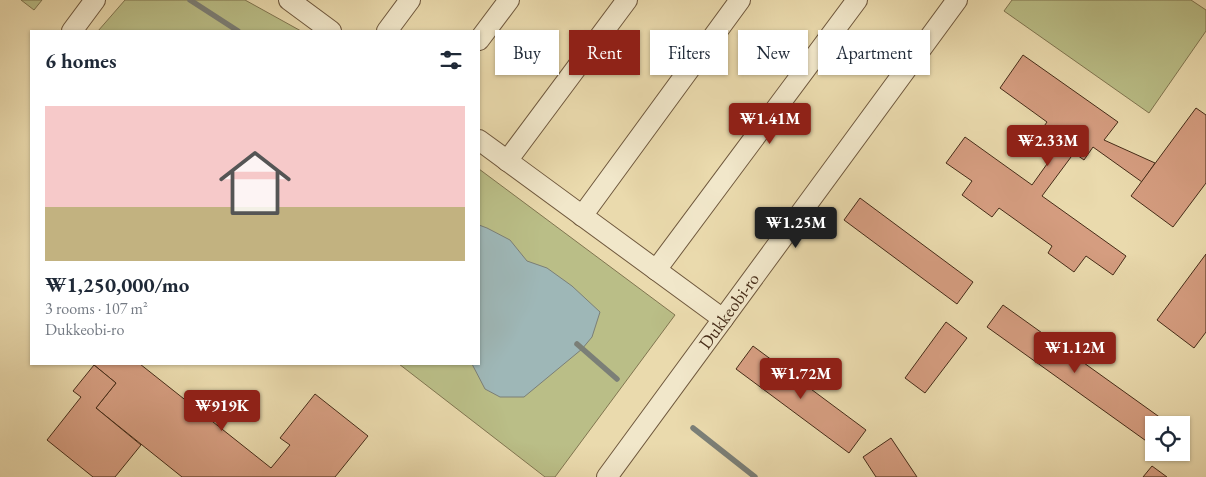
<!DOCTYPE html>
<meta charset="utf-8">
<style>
:root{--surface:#fff;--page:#f6f6f7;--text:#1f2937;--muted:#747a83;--line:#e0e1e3;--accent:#8f2418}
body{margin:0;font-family:"EB Garamond",serif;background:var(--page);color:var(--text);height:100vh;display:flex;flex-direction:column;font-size:19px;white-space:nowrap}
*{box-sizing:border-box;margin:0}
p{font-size:16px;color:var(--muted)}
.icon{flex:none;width:28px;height:28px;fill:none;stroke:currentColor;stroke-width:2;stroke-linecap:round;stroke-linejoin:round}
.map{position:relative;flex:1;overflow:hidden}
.side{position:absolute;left:30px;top:30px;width:450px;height:335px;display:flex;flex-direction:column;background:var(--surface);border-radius:0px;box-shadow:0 1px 4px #0004}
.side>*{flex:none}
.hud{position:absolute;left:495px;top:30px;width:475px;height:45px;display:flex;gap:10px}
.tools{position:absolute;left:1145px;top:416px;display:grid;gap:10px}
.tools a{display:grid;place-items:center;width:45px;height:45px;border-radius:0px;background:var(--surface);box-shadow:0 1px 4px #0004;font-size:25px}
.price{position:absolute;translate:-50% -42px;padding:0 11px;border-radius:5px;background:var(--accent);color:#fff;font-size:16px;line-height:32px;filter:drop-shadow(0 1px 2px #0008)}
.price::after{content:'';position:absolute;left:50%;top:30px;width:15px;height:11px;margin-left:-8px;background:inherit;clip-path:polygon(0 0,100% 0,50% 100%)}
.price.on{background:#222;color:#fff}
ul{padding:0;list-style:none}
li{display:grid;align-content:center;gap:10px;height:265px;padding:0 15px}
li+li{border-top:1px solid var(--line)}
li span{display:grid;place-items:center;height:155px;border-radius:0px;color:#555}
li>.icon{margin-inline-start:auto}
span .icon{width:90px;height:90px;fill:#fffc;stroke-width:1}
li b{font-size:21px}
h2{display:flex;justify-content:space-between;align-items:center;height:60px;padding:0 15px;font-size:21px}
.tag{padding:0 18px;border-radius:0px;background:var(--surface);box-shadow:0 1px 4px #0004;font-size:18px;line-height:45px}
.tag.on{background:var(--accent);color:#fff}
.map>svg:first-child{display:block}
.green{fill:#babe87;stroke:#807550}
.water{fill:#9eb7b7;stroke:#7b7f77}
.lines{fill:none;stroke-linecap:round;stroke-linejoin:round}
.stream{stroke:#7b7f77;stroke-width:5.5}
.building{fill:#d59d80;stroke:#462c18}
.minor-casing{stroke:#6f583d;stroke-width:22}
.minor{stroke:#f1e7ca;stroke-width:20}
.labels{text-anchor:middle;stroke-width:4.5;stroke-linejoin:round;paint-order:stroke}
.street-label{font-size:18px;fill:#462c18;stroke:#f1e7ca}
</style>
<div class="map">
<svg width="1206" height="477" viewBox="0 0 1206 477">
<rect width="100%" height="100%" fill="#eadaad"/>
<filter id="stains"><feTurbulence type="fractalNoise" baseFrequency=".004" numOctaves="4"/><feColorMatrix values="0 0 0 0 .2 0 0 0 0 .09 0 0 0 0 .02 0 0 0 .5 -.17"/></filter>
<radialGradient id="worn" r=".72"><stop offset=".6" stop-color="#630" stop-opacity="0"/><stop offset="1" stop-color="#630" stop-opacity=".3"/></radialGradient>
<!-- green -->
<g class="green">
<path d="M21 0H42L34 10Z"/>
<path d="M125 0H245L301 31H98Z"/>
<path d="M1012 0H1191L1206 10V31L1149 113 1004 11Z"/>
<path d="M479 169 675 315 555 477H545L399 364H479Z"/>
</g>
<!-- water -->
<path class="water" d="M479 225 487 228 510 240 527 261 547 268 572 286 600 312 592 337 582 349 524 397H500L485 389 472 364H479Z"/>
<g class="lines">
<!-- stream -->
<g class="stream">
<path d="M190 0 238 31"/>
<path d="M577 344 617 379"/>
<path d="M693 428 755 477"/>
</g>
</g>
<!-- building -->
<g class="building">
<path d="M1023 55 1118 122 1104 140 1155 163 1142 182 1093 147 1084 160 1074 153 1042 196 1126 256 1113 275 1086 256 1074 272 1048 253 1052 246 999 208 992 217 962 195 972 181 946 163 965 137 1032 185 1057 150 1037 136 1047 122 1000 88Z"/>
<path d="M1196 108 1206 115V183L1173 227 1131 196Z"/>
<path d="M860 198 973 282 957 304 844 220Z"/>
<path d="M1206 254V332L1194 348 1157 320Z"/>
<path d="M1003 305 1165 421 1162 425H1154V437L1149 443 987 327Z"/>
<path d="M946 322 967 338 925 393 905 378Z"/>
<path d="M753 346 866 430 849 453 736 369Z"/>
<path d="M95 364H140L271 468 290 445 280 438 315 394 368 436 335 477H182L96 408 116 383 94 365Z"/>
<path d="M94 365 116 383 96 408 141 445 115 477H93L47 440 81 397 73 391Z"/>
<path d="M891 438 917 477H876L863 457Z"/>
<path d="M1152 466 1167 477H1143Z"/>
</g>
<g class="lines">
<defs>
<g id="minor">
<path d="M289 0 331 31"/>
<path d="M72 31 95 0"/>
<path d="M387 31 410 0"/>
<path d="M479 40 509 0"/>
<path d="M479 140 723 319"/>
<path d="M507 161 627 0"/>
<path d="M582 216 740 0"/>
<path d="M656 270 857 0"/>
<path d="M607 477 957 0"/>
</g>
</defs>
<!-- minor casing -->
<use href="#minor" class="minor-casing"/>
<!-- minor -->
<use href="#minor" class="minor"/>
</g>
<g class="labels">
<!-- street labels -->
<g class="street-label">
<text transform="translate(729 311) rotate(-54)" y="6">Dukkeobi-ro</text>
</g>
</g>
<rect width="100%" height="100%" filter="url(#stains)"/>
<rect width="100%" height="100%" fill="url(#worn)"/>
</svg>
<div class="tools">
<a><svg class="icon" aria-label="locate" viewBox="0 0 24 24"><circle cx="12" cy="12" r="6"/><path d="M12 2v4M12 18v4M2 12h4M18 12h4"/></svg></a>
</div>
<b class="price" style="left:770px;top:145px">₩1.41M</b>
<b class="price" style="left:1048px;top:167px">₩2.33M</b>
<b class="price on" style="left:796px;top:249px">₩1.25M</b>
<b class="price" style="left:1075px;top:374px">₩1.12M</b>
<b class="price" style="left:801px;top:400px">₩1.72M</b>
<b class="price" style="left:222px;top:432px">₩919K</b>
<div class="hud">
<a class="tag">Buy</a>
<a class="tag on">Rent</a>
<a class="tag">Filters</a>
<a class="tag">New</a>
<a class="tag">Apartment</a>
</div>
<section class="side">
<h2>6 homes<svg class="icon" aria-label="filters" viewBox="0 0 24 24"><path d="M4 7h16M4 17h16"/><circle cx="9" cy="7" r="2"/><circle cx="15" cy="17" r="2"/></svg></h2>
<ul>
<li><span style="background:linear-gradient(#f6c9c9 65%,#c2b280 0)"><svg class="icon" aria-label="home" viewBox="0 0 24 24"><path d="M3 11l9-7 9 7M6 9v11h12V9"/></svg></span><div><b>₩1,250,000/mo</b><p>3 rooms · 107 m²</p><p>Dukkeobi-ro</p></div></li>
</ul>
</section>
</div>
